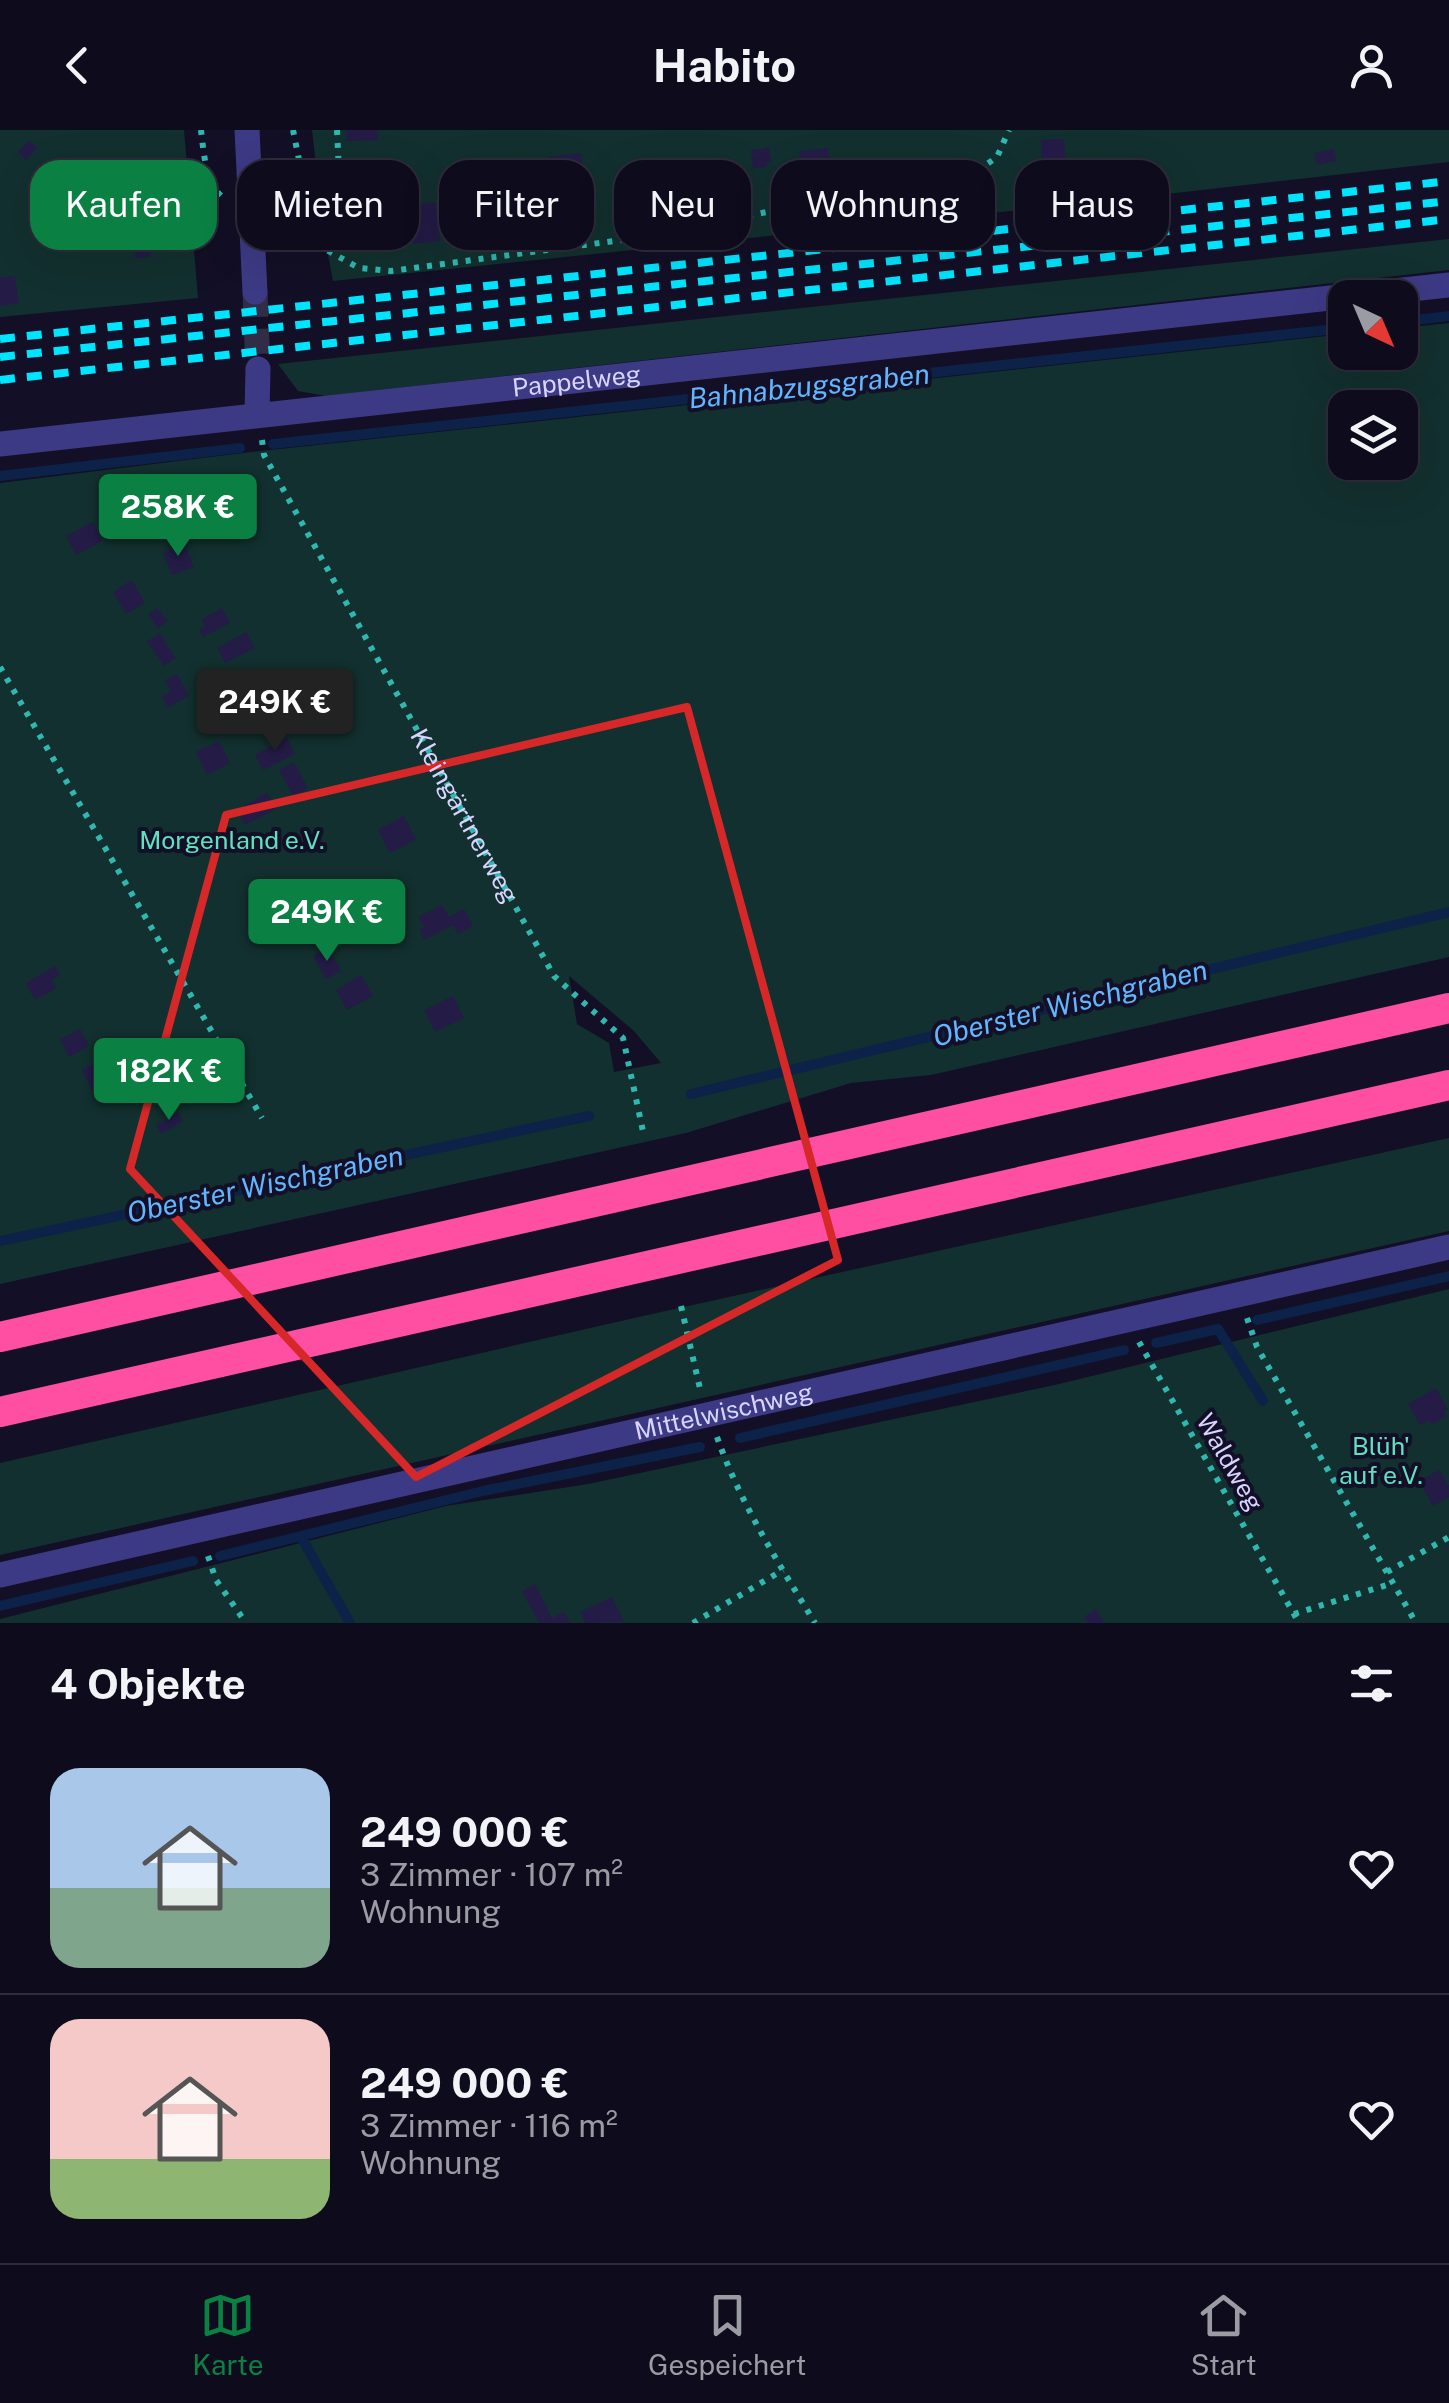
<!DOCTYPE html>
<html lang="de">
<meta charset="utf-8">
<style>
:root{--surface:#0e0b1c;--page:#171425;--text:#f1f3f6;--muted:#9b9ba3;--line:#2e2b3b;--accent:#0b8043}
body{margin:0;font-family:"Public Sans",sans-serif;background:var(--page);color:var(--text);height:100vh;display:flex;flex-direction:column;font-size:38px;white-space:nowrap}
*{box-sizing:border-box;margin:0}
p{font-size:32px;color:var(--muted)}
.icon{flex:none;width:55px;height:55px;fill:none;stroke:currentColor;stroke-width:2;stroke-linecap:round;stroke-linejoin:round}
.map{position:relative;height:1493px;overflow:hidden}
.panel{display:flex;flex-direction:column;background:var(--surface);flex:1}
.panel>*{flex:none}
.top-card{position:absolute;left:30px;top:30px;width:1390px;height:90px;display:flex;gap:20px}
.needle{width:65px;rotate:136deg}
.fabs{position:absolute;left:1328px;top:150px;display:grid;gap:20px}
.fabs a{display:grid;place-items:center;width:90px;height:90px;border-radius:20px;background:var(--surface);box-shadow:0 10px 40px #0002,0 0 0 2px var(--line);font-size:50px}
.price{position:absolute;translate:-50% -85px;padding:0 22px;border-radius:10px;background:var(--accent);color:#fff;font-size:32px;line-height:65px;filter:drop-shadow(0 2px 5px #0008)}
.price::after{content:'';position:absolute;left:50%;top:60px;width:30px;height:22px;margin-left:-15px;background:inherit;clip-path:polygon(0 0,100% 0,50% 100%)}
.price.current{background:#222;color:#fff}
ul{padding:0;list-style:none}
li{display:flex;align-items:center;gap:30px;height:250px;padding:0 50px}
li+li{border-top:2px solid var(--line)}
li span{display:grid;place-items:center;flex:none;width:280px;height:200px;border-radius:30px;color:#555}
li>.icon{margin-inline-start:auto}
span .icon{width:120px;height:120px;fill:#fffc;stroke-width:1}
li b{font-size:42px}
h2{display:flex;justify-content:space-between;align-items:center;height:120px;padding:0 50px;font-size:42px}
.tag{padding:0 35px;border-radius:30px;background:var(--surface);box-shadow:0 10px 40px #0002,0 0 0 2px var(--line);font-size:35px;line-height:90px}
.tag.current{background:var(--accent);color:#fff}
header{display:flex;justify-content:space-between;align-items:center;height:130px;padding:0 50px;background:var(--surface);font-size:45px;font-weight:700}
.dock{display:flex;justify-content:space-around;align-items:center;height:140px;border-top:2px solid var(--line);background:var(--surface);font-size:28px;color:var(--muted)}
.dock a{display:grid;justify-items:center;gap:5px}
.dock .current{color:var(--accent)}
.map>svg:first-child{display:block}
.green{fill:#12302f;fill-rule:evenodd}
.lines{fill:none;stroke-linecap:round;stroke-linejoin:round}
.stream{stroke:#0c2248;stroke-width:10}
.building{fill:#241b47}
.minor-tunnel{stroke:#312d47;stroke-width:25;stroke-dasharray:25 12;stroke-linecap:butt}
.path{stroke:#2fb8b0;stroke-width:6;stroke-dasharray:5 8;stroke-linecap:butt}
.minor{stroke:#3d3a85;stroke-width:25}
.motorway{stroke:#ff4fa3;stroke-width:30}
.rail{stroke:#00e5ff;stroke-width:8;stroke-dasharray:15 12;stroke-linecap:butt}
.marked{fill:none;stroke:#d62828;stroke-width:8;stroke-linejoin:round}
.labels{text-anchor:middle;stroke-width:8;stroke-linejoin:round;paint-order:stroke}
.street-label{font-size:25px;fill:#d9d4ff;stroke:#130f26}
.park-label{font-size:25px;fill:#5fe0c0;stroke:#130f26}
.water-label{font-size:28px;font-style:italic;fill:#62b6ff;stroke:#130f26}
</style>
<header><svg class="icon" aria-label="back" viewBox="0 0 24 24"><path d="M15 5l-7 7 7 7"/></svg>Habito<svg class="icon" aria-label="person" viewBox="0 0 24 24"><circle cx="12" cy="8" r="4"/><path d="M4 21q1-7 8-7t8 7"/></svg></header>
<div class="map">
<svg width="1449" height="1493" viewBox="0 0 1449 1493">
<rect width="100%" height="100%" fill="#130f26"/>
<!-- green -->
<g class="green">
<path d="M0 0H184L198 168 0 187Z"/>
<path d="M312 0H1449V32L1088 73 333 151 324 104Z"/>
<path d="M1449 109V140L326 266 298 261 278 234Z"/>
<path d="M1449 193V827L931 945 851 953 686 1003 0 1154V353L243 323 1345 204V222H1400V198ZM1345 278H1400V332H1345ZM569 846 634 901 661 933 614 942 609 913 577 894Z"/>
<path d="M1449 1008V1101L0 1425V1333L643 1186Z"/>
<path d="M1449 1159V1493H0V1489L446 1376 588 1354 1059 1254Z"/>
</g>
<g class="lines">
<!-- stream -->
<g class="stream">
<path d="M1400 192 1449 186"/>
<path d="M273 314 1345 198"/>
<path d="M0 346 240 318"/>
<path d="M691 964 1449 782"/>
<path d="M0 1111 589 986"/>
<path d="M1257 1190 1449 1146"/>
<path d="M1156 1213 1218 1199 1263 1271"/>
<path d="M740 1308 1124 1220"/>
<path d="M301 1407 350 1493"/>
<path d="M220 1426 483 1361 700 1317"/>
<path d="M0 1476 193 1431"/>
</g>
</g>
<!-- building -->
<g class="building">
<path d="M346 0H378V10L346 11Z"/>
<path d="M1064 9 1066 50 1043 51 1041 10Z"/>
<path d="M29 10 37 18 26 30 18 22Z"/>
<path d="M769 18 771 31 767 32V37L753 38 751 20Z"/>
<path d="M828 18 831 45 820 47 819 38H814V34L801 36 799 21Z"/>
<path d="M1334 19 1336 31 1317 35 1314 23Z"/>
<path d="M581 23 584 52 551 56 547 27Z"/>
<path d="M1103 50 1104 65 1091 66 1090 52Z"/>
<path d="M562 67 563 71 589 69 591 92 565 95V90L552 92 549 68Z"/>
<path d="M435 72 440 111 413 114 408 75Z"/>
<path d="M491 74 496 106 470 110 465 78Z"/>
<path d="M71 89 73 104 51 108 49 93Z"/>
<path d="M149 114 151 126 136 129 134 117Z"/>
<path d="M15 146 19 173 0 176V148Z"/>
<path d="M186 357 196 385 172 394 162 365Z"/>
<path d="M93 392 102 411 76 425 66 406Z"/>
<path d="M184 413 194 437 172 445 163 423Z"/>
<path d="M132 450 145 473 126 484 113 462Z"/>
<path d="M157 478 168 491 158 498 148 485Z"/>
<path d="M222 478 230 493 203 507 199 500 205 496 202 489Z"/>
<path d="M246 502 255 518 225 533 217 518Z"/>
<path d="M159 503 176 528 164 536 147 512Z"/>
<path d="M177 544 189 566 168 577 162 566 171 562 165 550Z"/>
<path d="M260 570 267 584 247 595 239 581Z"/>
<path d="M287 608 295 624 263 640 255 625Z"/>
<path d="M219 611 230 633 207 645 196 622Z"/>
<path d="M294 632 308 658 293 666 279 640Z"/>
<path d="M267 663 276 679 245 695 237 680Z"/>
<path d="M404 686 416 709 390 723 378 700Z"/>
<path d="M310 756 323 779 299 792 292 778 299 774 294 765Z"/>
<path d="M442 775 449 787 464 779 473 796 458 804 453 795 424 810 419 800 424 797 418 787Z"/>
<path d="M328 818 341 841 326 849 313 826Z"/>
<path d="M55 836 60 845 52 850 56 858 35 870 26 853Z"/>
<path d="M361 845 373 866 347 880 336 860Z"/>
<path d="M453 866 464 888 435 902 424 880Z"/>
<path d="M80 899 89 916 69 927 60 909Z"/>
<path d="M107 927 122 956 97 970 82 940Z"/>
<path d="M178 983 183 991 161 1004 156 995Z"/>
<path d="M1436 1258 1448 1279 1444 1281 1446 1286 1432 1295 1429 1290 1420 1295 1408 1274Z"/>
<path d="M1439 1340 1449 1356V1367L1433 1376 1419 1351Z"/>
<path d="M535 1454 552 1488 564 1482 570 1493H539L522 1461Z"/>
<path d="M612 1467 624 1492 585 1493 580 1482Z"/>
<path d="M1096 1479 1104 1493H1088L1084 1487Z"/>
</g>
<g class="lines">
<!-- minor-tunnel -->
<path class="minor-tunnel" d="M255 162 258 239"/>
<!-- path -->
<g class="path">
<path d="M201 0C204 24 205 55 226 70"/>
<path d="M293 0 316 114 359 138 391 141 629 109 977 41 997 27 1009 0"/>
<path d="M337 0 343 129"/>
<path id="s1" d="M262 310 264 325 554 846 623 908 644 1006"/>
<path d="M0 537 262 988"/>
<path d="M681 1176 701 1263"/>
<path d="M1247 1188 1257 1217 1416 1493"/>
<path d="M1139 1212 1299 1493"/>
<path d="M717 1307C740 1373 779 1434 815 1493"/>
<path d="M208 1426 216 1450 246 1493"/>
<path d="M1387 1442 1449 1407"/>
<path d="M1294 1484 1393 1453"/>
<path d="M693 1493 783 1440"/>
</g>
<!-- minor -->
<g class="minor">
<path d="M247 0 255 162"/>
<path d="M257 284 258 239"/>
<path id="s2" d="M0 314 1449 155"/>
<path id="s3" d="M0 1445 1449 1117"/>
</g>
<!-- motorway -->
<g class="motorway">
<path d="M0 1207 1449 878"/>
<path d="M0 1282 1449 955"/>
</g>
<!-- rail -->
<g class="rail">
<path d="M0 209 1449 51"/>
<path d="M0 227 1449 71"/>
<path d="M0 250 1449 89"/>
</g>
</g>
<!-- marked area -->
<path class="marked" d="M687 577 838 1130 416 1347 130 1039 226 685Z"/>
<g class="labels">
<!-- street labels -->
<g class="street-label">
<text dy="9" stroke="none"><textPath href="#s2" startOffset="580">Pappelweg</textPath></text>
<text dy="9" stroke="none"><textPath href="#s1" startOffset="428">Kleingärtnerweg</textPath></text>
<text dy="9" stroke="none"><textPath href="#s3" startOffset="742">Mittelwischweg</textPath></text>
<text transform="translate(1230 1332) rotate(60)" y="9">Waldweg</text>
</g>
<!-- park labels -->
<g class="park-label">
<text x="232" y="719">Morgenland e.V.</text>
<text x="1381" y="1325">Blüh'<tspan x="1381" dy="29">auf e.V.</tspan></text>
</g>
<!-- water labels -->
<g class="water-label">
<text transform="translate(809 256) rotate(-6)" y="10">Bahnabzugsgraben</text>
<text transform="translate(1070 873) rotate(-14)" y="10">Oberster Wischgraben</text>
<text transform="translate(265 1054) rotate(-12)" y="10">Oberster Wischgraben</text>
</g>
</g>
</svg>
<div class="fabs">
<a><svg class="needle" viewBox="-14 -14 28 28"><path d="M0-13l5 13h-10z" fill="#e53935"/><path d="M0 13l5-13h-10z" fill="#9b9ba3"/></svg></a>
<a><svg class="icon" aria-label="layers" viewBox="0 0 24 24"><path d="M12 4l9 5-9 5-9-5zM3 14l9 5 9-5"/></svg></a>
</div>
<b class="price" style="left:178px;top:429px">258K €</b>
<b class="price current" style="left:275px;top:624px">249K €</b>
<b class="price" style="left:327px;top:834px">249K €</b>
<b class="price" style="left:169px;top:993px">182K €</b>
<div class="top-card">
<a class="tag current">Kaufen</a>
<a class="tag">Mieten</a>
<a class="tag">Filter</a>
<a class="tag">Neu</a>
<a class="tag">Wohnung</a>
<a class="tag">Haus</a>
</div>
</div>
<section class="panel">
<h2>4 Objekte<svg class="icon" aria-label="filters" viewBox="0 0 24 24"><path d="M4 7h16M4 17h16"/><circle cx="9" cy="7" r="2"/><circle cx="15" cy="17" r="2"/></svg></h2>
<ul>
<li><span style="background:linear-gradient(#a9c7e8 60%,#7fa58c 0)"><svg class="icon" aria-label="home" viewBox="0 0 24 24"><path d="M3 11l9-7 9 7M6 9v11h12V9"/></svg></span><div><b>249 000 €</b><p>3 Zimmer · 107 m²</p><p>Wohnung</p></div><svg class="icon" aria-label="heart" viewBox="0 0 24 24"><path d="M12 20l-8-8c-3-5 5-10 8-4 3-6 11-1 8 4z"/></svg></li>
<li><span style="background:linear-gradient(#f6c9c9 70%,#8fb573 0)"><svg class="icon" aria-label="home" viewBox="0 0 24 24"><path d="M3 11l9-7 9 7M6 9v11h12V9"/></svg></span><div><b>249 000 €</b><p>3 Zimmer · 116 m²</p><p>Wohnung</p></div><svg class="icon" aria-label="heart" viewBox="0 0 24 24"><path d="M12 20l-8-8c-3-5 5-10 8-4 3-6 11-1 8 4z"/></svg></li>
</ul>
</section>
<nav class="dock">
<a class="current"><svg class="icon" aria-label="map" viewBox="0 0 24 24"><path d="M3 6l6-2 6 2 6-2v14l-6 2-6-2-6 2zM9 4v14M15 6v14"/></svg>Karte</a>
<a><svg class="icon" aria-label="saved" viewBox="0 0 24 24"><path d="M7 4h10v16l-5-4-5 4z"/></svg>Gespeichert</a>
<a><svg class="icon" aria-label="home" viewBox="0 0 24 24"><path d="M3 11l9-7 9 7M6 9v11h12V9"/></svg>Start</a>
</nav>
